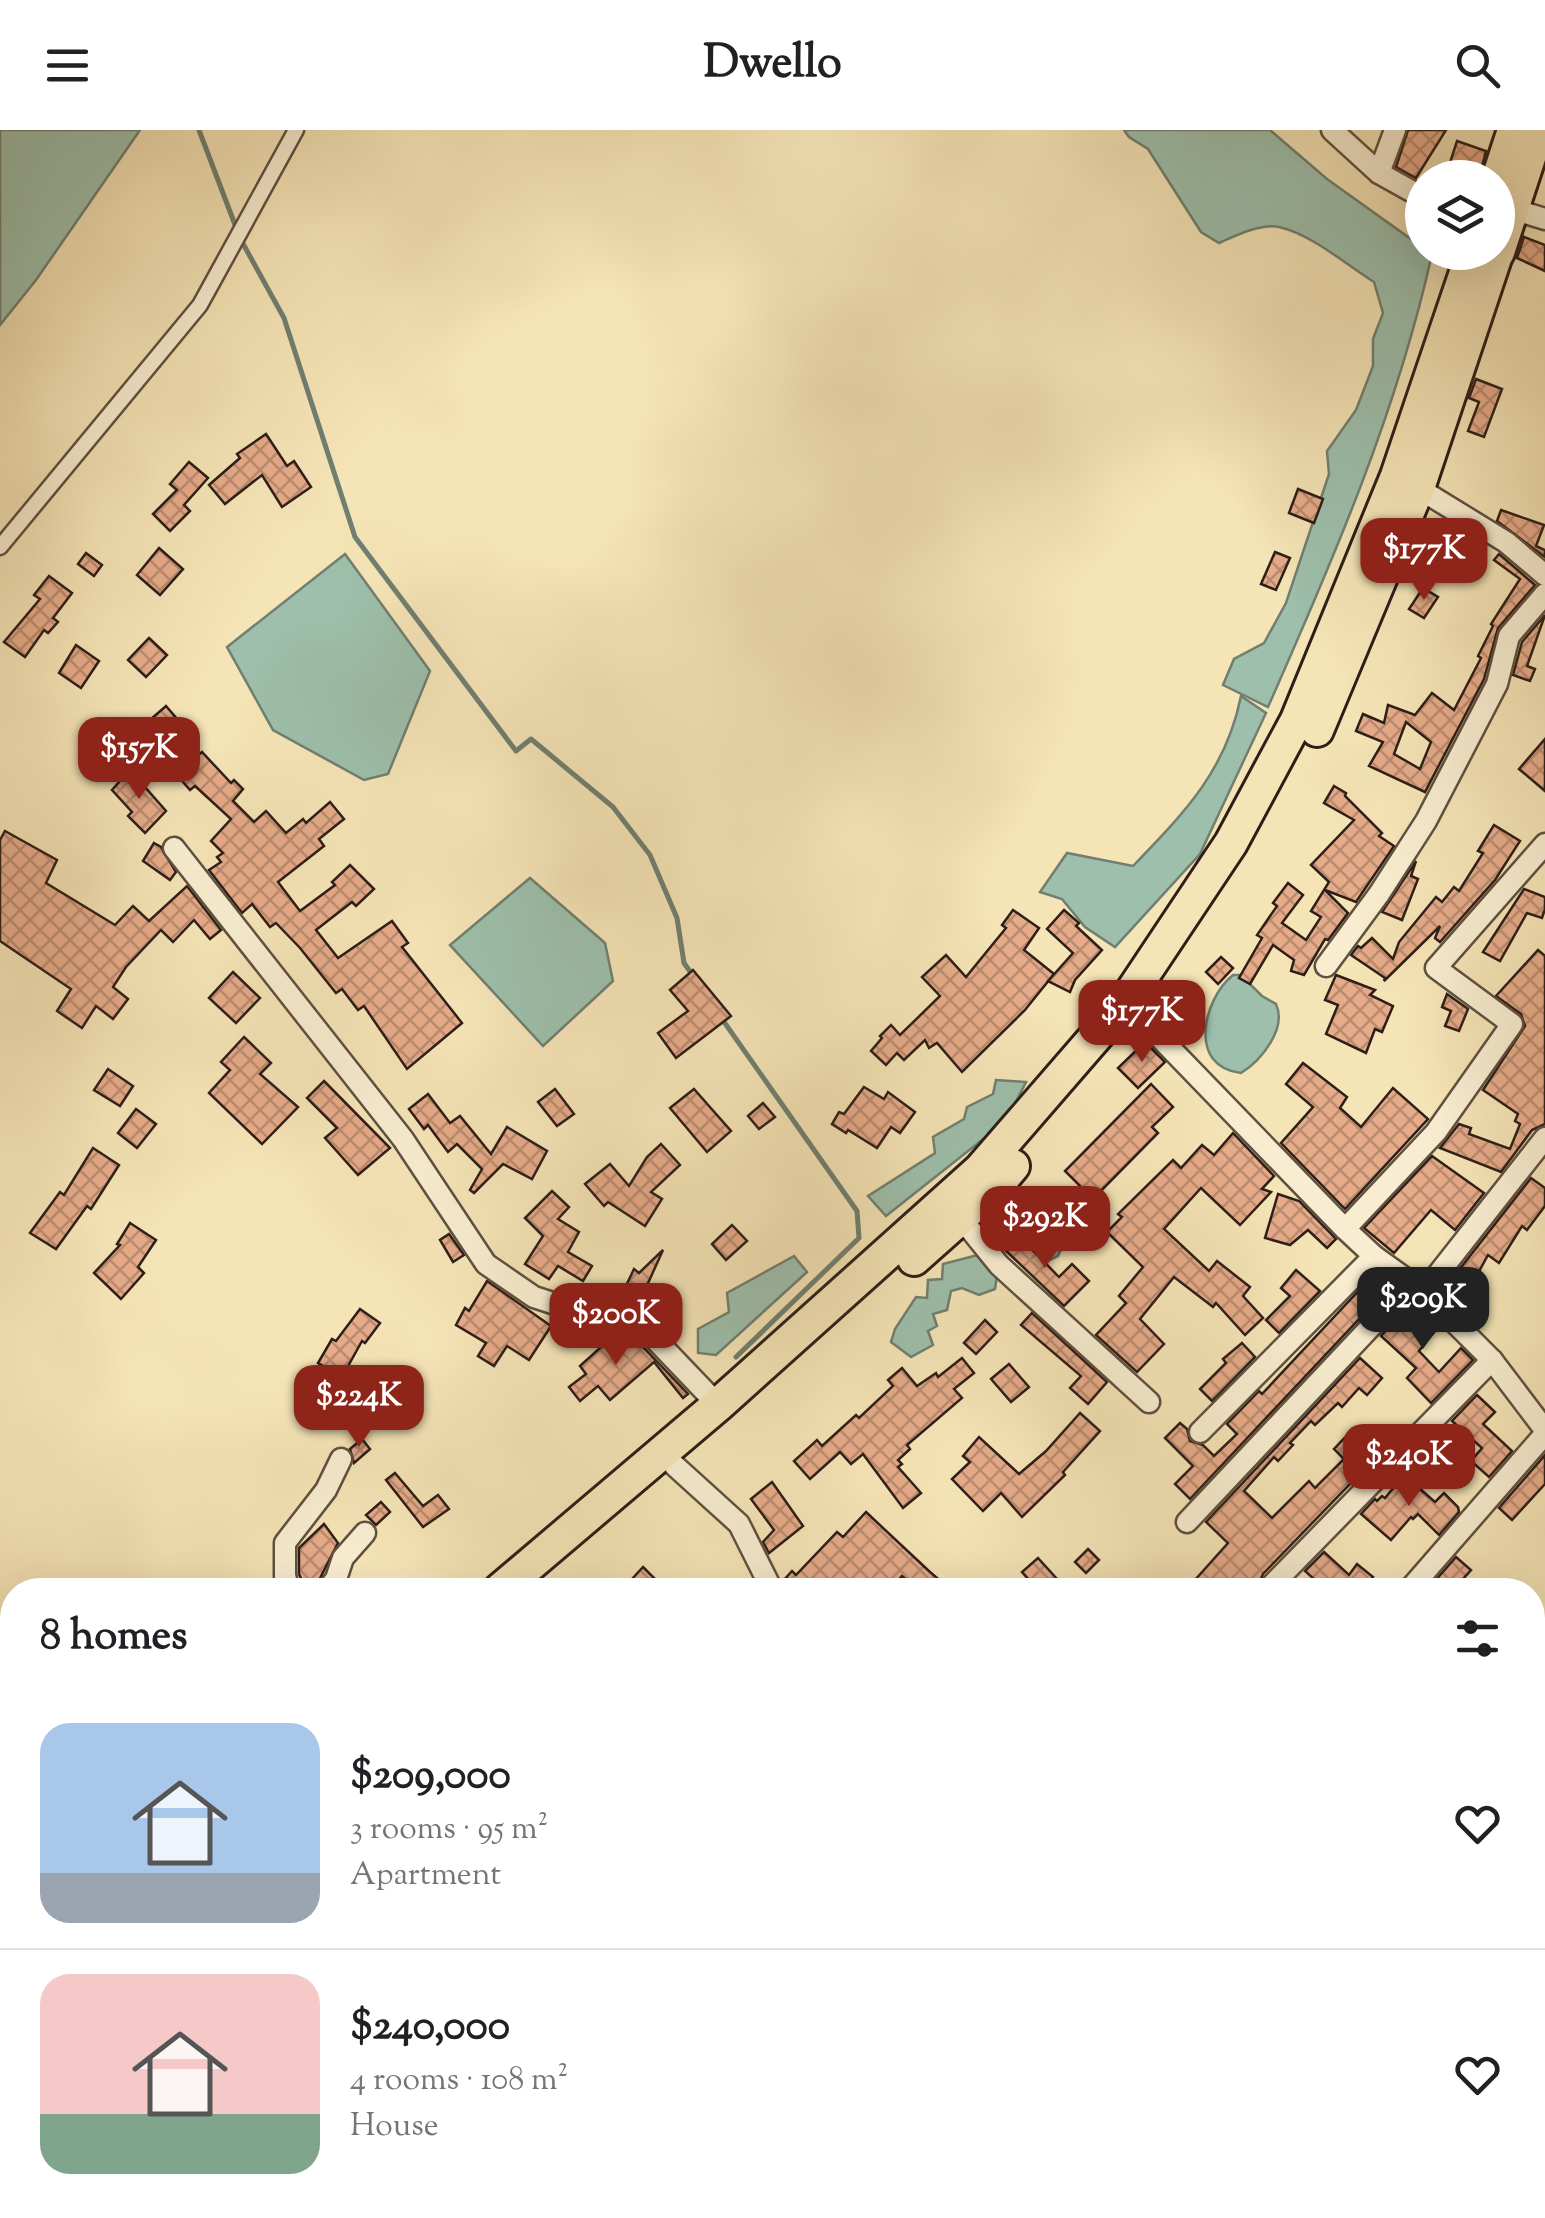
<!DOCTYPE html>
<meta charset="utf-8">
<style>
:root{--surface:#fff;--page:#f2f2f2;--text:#202124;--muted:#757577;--line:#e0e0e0;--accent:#8f2418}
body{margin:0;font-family:"Sorts Mill Goudy",serif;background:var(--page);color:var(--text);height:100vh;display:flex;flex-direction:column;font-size:38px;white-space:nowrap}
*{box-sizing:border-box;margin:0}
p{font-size:32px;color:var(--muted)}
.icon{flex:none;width:55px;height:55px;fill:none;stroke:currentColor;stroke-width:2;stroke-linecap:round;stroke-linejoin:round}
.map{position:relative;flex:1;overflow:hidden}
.side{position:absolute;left:0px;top:1448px;width:1545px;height:642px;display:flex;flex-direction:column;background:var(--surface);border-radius:40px 40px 0 0;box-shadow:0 10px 40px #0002}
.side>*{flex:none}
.tools{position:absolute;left:1405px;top:30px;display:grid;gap:20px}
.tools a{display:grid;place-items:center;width:110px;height:110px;border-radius:50%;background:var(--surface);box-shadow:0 10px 40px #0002;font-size:50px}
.price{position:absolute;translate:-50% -85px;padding:0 22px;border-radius:20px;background:var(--accent);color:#fff;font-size:32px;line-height:65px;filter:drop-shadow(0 2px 5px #0008)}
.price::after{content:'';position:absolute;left:50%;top:60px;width:30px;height:22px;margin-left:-15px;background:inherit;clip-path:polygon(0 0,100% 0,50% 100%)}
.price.on{background:#222;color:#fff}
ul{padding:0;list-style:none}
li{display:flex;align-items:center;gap:30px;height:250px;padding:0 40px}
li+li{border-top:2px solid var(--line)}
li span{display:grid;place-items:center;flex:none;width:280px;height:200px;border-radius:30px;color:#555}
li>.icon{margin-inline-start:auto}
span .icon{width:120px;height:120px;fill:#fffc;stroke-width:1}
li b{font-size:42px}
h2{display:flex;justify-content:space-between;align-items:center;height:120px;padding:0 40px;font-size:42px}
header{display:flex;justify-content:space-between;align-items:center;height:130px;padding:0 40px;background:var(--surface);font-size:45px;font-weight:800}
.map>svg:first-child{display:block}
.water{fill:#9dbfab;stroke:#707f70;stroke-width:2.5}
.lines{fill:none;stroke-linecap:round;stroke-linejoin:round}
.stream{stroke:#707f70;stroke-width:5}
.canal{stroke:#9dbfab;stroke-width:18}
.building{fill:url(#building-cross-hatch);stroke:#2d1e18;stroke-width:2.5;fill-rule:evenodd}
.pedestrian-casing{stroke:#5f5040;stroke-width:19}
.minor-casing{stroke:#5f5040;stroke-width:25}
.trunk-casing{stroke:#2d1e18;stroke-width:38}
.path{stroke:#2d1e18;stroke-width:4;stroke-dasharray:8 5;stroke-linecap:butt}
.pedestrian{stroke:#f8edd0;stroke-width:14}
.minor{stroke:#f8edd0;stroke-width:20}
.trunk{stroke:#f5e4b6;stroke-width:32}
</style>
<header><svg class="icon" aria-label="menu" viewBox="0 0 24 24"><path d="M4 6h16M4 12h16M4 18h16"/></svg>Dwello<svg class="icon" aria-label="search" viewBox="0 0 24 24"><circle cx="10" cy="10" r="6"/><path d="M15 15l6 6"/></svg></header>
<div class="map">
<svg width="1545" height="2088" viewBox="0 0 1545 2088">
<defs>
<pattern id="building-cross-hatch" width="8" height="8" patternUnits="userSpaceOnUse" patternTransform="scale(2.5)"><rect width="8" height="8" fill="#e6ab89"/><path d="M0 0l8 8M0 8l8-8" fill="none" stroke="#bb8b6f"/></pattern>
</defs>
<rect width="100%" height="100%" fill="#f5e4b6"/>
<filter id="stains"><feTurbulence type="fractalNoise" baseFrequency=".002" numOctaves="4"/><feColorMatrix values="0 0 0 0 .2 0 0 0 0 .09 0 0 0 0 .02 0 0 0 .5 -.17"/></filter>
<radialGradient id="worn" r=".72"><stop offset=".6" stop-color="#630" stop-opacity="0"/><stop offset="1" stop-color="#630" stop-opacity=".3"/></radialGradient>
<!-- water -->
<g class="water">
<path d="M0 0H140L36 150 0 195Z"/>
<path d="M1124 0H1270L1327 49 1422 117V122L1432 124C1397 282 1333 430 1268 577L1223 555 1234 529 1264 513 1286 473 1329 344 1327 321 1356 280 1373 236V209L1383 183 1374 152C1345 134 1313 105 1279 97 1261 93 1235 106 1219 113L1201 102 1148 19 1129 7Z"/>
<path d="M345 424 430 541 388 644 364 650 273 600 227 517Z"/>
<path d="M1241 566 1266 583 1200 724 1115 817 1085 797 1062 769 1040 762 1067 723 1133 736C1184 683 1226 641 1241 566Z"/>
<path d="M530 748 605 813 613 851 543 916 450 815Z"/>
<path d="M1233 845H1241L1262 866 1276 874C1287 898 1262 930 1241 943 1187 937 1203 869 1233 845Z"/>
<path d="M996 950 1026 952 1006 991 886 1086 868 1066 935 1023 933 1007 964 989 967 977 993 964Z"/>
<path d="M1082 1071 1092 1076 1082 1096 1075 1097 1067 1106 1075 1109 1073 1115 1062 1116 1058 1126 1047 1131 1035 1117 1049 1113 1061 1082Z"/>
<path d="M982 1124 998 1139 995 1159 979 1165 962 1158 951 1161 947 1180 933 1184 937 1196 928 1201 933 1215 911 1227 891 1212 895 1199 916 1167 927 1168 928 1150 942 1149 943 1134Z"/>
<path d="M794 1126 807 1142 716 1225 698 1223V1199L729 1182 727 1163Z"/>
<path d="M12 2003V2078H74L64 2088H0V2018Z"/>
</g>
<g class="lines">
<!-- stream -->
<g class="stream">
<path d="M199 0 237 100"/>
<path d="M241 110 284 188 355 407 516 621 531 609 613 677 650 725 677 788 684 833 694 847"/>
<path d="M722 889 857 1081 859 1108 736 1227"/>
</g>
<!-- canal -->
<path class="canal" d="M1506 2078 1518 2088"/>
</g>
<!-- building -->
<g class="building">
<path d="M1408 0H1446L1416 48 1396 37Z"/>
<path d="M1457 11 1486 21 1479 48H1445Z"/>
<path d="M1524 107 1545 115V141L1517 128Z"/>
<path d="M1476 249 1502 259 1484 307 1468 301 1479 272 1469 268Z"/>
<path d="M266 304 287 336 294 331 311 357 282 377 262 345 225 374 209 355 240 328 237 324Z"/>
<path d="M189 332 208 348 184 375 190 381 170 401 153 384 177 360 170 354Z"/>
<path d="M1298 359 1323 369 1314 393 1289 383Z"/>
<path d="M1501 380 1544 395 1536 416 1545 420V427L1497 391Z"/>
<path d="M1444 390 1464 403 1456 415 1437 402Z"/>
<path d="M159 418 183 439 160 465 137 445Z"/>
<path d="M1275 422 1290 428 1276 460 1261 454Z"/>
<path d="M86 423 102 435 94 446 78 434Z"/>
<path d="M1499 424 1535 455 1498 498 1484 549 1425 662 1369 636 1383 612 1356 601 1363 584 1384 593 1388 575 1415 585 1432 563 1454 580 1481 528 1478 526 1493 496 1491 494 1520 449 1494 430ZM1406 592 1431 612 1420 639 1394 624Z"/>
<path d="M49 446 72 463 53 488 58 492 48 503 44 500 25 527 4 512 40 469 34 465Z"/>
<path d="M1423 458 1438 467 1424 488 1409 479Z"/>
<path d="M1545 485 1527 536 1535 539 1530 551 1513 545 1522 512Z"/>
<path d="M149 508 167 525 146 547 128 530Z"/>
<path d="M76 515 99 531 81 558 59 543Z"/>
<path d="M166 576 185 598 153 625 135 603Z"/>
<path d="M1545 609V661L1519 639Z"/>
<path d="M202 622 231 653 234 650 243 659 233 671 254 692 266 681 286 703 303 689 306 693 330 672 344 689 319 709 324 716 278 752 300 781 335 755 332 752 350 735 374 759 356 776 352 772 316 800 338 828 392 791 408 813 402 817 462 893 407 939 364 876 358 880 342 859 336 863 300 818 276 793 270 797 252 774 242 783 209 740 221 732 217 727 223 723 211 711 231 689 195 656 190 660 176 644Z"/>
<path d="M130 640 166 681 145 703 128 686 132 682 112 660Z"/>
<path d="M1334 656 1346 663 1345 666 1382 703 1379 706 1394 716 1356 772 1325 760 1348 783 1328 810 1325 809 1304 845 1291 841 1294 830 1273 815 1250 854 1239 848 1262 808 1257 805 1277 776 1273 773 1288 753 1303 765 1282 793 1306 810 1321 787 1311 781 1329 752 1311 735 1354 690 1324 673Z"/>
<path d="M1494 695 1520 711 1495 750 1440 812 1435 808 1440 796 1384 851 1385 848 1351 825 1358 816 1361 818 1372 808 1393 829 1399 812 1436 767 1442 772 1454 757 1459 761 1483 723 1478 721Z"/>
<path d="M5 701 57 730 46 753 115 795 133 776 149 791 187 756 221 800 210 809 194 790 173 812 161 800 126 837 113 857 128 869 113 889 96 876 82 898 57 881 71 859 0 811V710Z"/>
<path d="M154 713 161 717 176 742 170 750 143 731Z"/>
<path d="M1416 731 1411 746 1418 749 1402 790 1382 782Z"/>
<path d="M1524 759 1545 767V779L1542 788 1527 783 1500 831 1483 822Z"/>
<path d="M1013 780 1039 798 1024 820 1054 844 1025 880 962 942 937 913 929 918 925 910 904 930 897 923 886 935 871 921 882 908 880 906 891 895 900 905 940 866 922 847 946 825 966 847 1006 798 1002 795Z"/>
<path d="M1064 780 1079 793 1076 796 1102 820 1075 850 1070 862 1048 851 1073 823 1047 799Z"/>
<path d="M1538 820 1545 826V994L1532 1000 1501 1042 1440 1018 1459 994 1471 998 1469 1004 1510 1019 1520 994 1515 991 1518 984 1483 960 1525 896 1521 884 1496 866Z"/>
<path d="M1221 827 1233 838 1218 854 1206 842Z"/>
<path d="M693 840 731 886 676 928 658 903 688 881 670 860Z"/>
<path d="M233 842 260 868 236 893 209 868Z"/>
<path d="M1336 845 1375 860 1370 865 1393 876 1382 902 1375 899 1366 923 1326 904 1338 875 1325 870Z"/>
<path d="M1447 864 1468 879 1459 901 1445 896 1451 881 1442 877Z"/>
<path d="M244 907 271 933 260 944 298 977 262 1014 209 963 230 940 221 932Z"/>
<path d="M1145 912 1165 932 1138 958 1118 938Z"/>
<path d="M1303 933 1347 967 1340 978 1361 997 1393 958 1428 989 1345 1079 1281 1013 1313 977 1286 954Z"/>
<path d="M108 939 133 956 120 976 94 960Z"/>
<path d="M324 951 390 1018 358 1045 325 1008 337 998 307 968Z"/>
<path d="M1151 954 1173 977 1152 997 1158 1003 1093 1069 1065 1041Z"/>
<path d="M864 957 884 969 888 962 915 982 900 1003 891 997 877 1018 848 1000 846 1003 832 994 839 982 844 984Z"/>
<path d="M555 959 574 984 557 996 538 972Z"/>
<path d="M694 959 731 1001 707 1022 670 978Z"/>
<path d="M428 964 450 993 460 986 491 1024 507 997 547 1021 532 1049 503 1034 474 1063 470 1060 482 1039 457 1014 448 1022 428 995 424 999 409 979Z"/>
<path d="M763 973 775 987 759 999 748 986Z"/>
<path d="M136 979 156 994 137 1018 118 1003Z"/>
<path d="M1233 1003 1274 1046 1262 1059 1271 1062 1240 1095 1201 1058 1164 1099 1209 1141 1217 1131 1250 1157 1243 1166 1263 1188 1245 1205 1216 1173 1213 1177 1174 1147 1140 1189 1164 1214 1137 1242 1096 1205 1126 1173 1119 1166 1143 1137 1107 1102 1122 1087 1118 1084 1173 1030 1181 1038 1202 1015 1214 1025Z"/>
<path d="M661 1014 680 1035 651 1062 662 1069 645 1096 608 1072 604 1076 585 1054 610 1034 629 1056 647 1027Z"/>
<path d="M93 1018 119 1035 91 1079 87 1076 56 1119 30 1103 60 1062 64 1065Z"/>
<path d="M1432 1026 1484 1063 1455 1100 1431 1080 1394 1123 1364 1098Z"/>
<path d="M1531 1048 1545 1058V1076L1527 1100 1522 1096 1499 1133 1488 1125 1472 1154 1455 1145Z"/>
<path d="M552 1061 569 1077 558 1089 579 1102 568 1122 592 1136 583 1151 558 1136 549 1149 525 1134 543 1106 525 1088Z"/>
<path d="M1278 1064 1299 1071 1336 1109 1327 1118 1308 1100 1290 1115 1265 1108Z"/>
<path d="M130 1093 156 1110 138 1137 144 1143 121 1169 94 1143 120 1115 117 1114Z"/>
<path d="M732 1095 747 1111 726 1130 712 1114Z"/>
<path d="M1014 1101 1059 1147 1072 1134 1089 1151 1064 1176 1000 1115Z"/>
<path d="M449 1104 464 1125 453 1132 440 1110Z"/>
<path d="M663 1120 635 1182 640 1187 615 1179 634 1139 639 1143Z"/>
<path d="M1296 1140 1320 1161 1279 1203 1266 1190 1290 1166 1281 1158Z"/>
<path d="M1384 1150 1391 1155 1190 1369 1175 1354 1193 1336 1165 1308 1180 1293 1187 1299 1190 1311 1203 1315 1214 1326 1237 1304 1227 1294 1259 1261 1262 1264 1364 1155 1371 1162Z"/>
<path d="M487 1151 551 1196 529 1230 507 1216 494 1236 478 1226 486 1213 456 1195 465 1178 469 1181Z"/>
<path d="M1413 1171 1439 1196 1419 1221 1439 1242 1461 1218 1473 1230 1431 1273 1407 1248 1416 1238 1381 1206Z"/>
<path d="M360 1179 380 1193 365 1213 362 1211 342 1247 318 1233 332 1209 336 1211Z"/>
<path d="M1032 1183 1107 1252 1088 1274 1070 1258 1081 1246 1021 1195Z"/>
<path d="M985 1190 997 1202 976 1224 964 1213Z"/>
<path d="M602 1204 643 1217 688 1264 683 1268 654 1232 610 1270 598 1256 580 1271 569 1257 586 1244 580 1236 600 1218 595 1215Z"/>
<path d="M1242 1213 1255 1227 1212 1271 1200 1259 1226 1233 1223 1229Z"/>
<path d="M962 1228 974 1243 954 1259 962 1268 907 1315 910 1319 898 1330 902 1334 898 1337 921 1363 903 1378 863 1324 851 1334 840 1322 810 1349 794 1331 817 1310 822 1316 856 1285 859 1288 893 1256 888 1250 902 1238 917 1256 936 1243 938 1247Z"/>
<path d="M1360 1228 1382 1248 1367 1265 1359 1258 1342 1277 1338 1273 1315 1295 1311 1291 1290 1313 1293 1315 1278 1331 1274 1327 1244 1361 1272 1388 1309 1351 1315 1358 1344 1329 1334 1319 1353 1299 1378 1325 1263 1444 1260 1451 1261 1460H1186L1228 1413 1206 1392Z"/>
<path d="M1009 1234 1029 1257 1011 1272 991 1249Z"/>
<path d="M349 1264 370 1286 353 1303 332 1282Z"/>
<path d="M1477 1265 1495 1282 1483 1294 1512 1321 1489 1347 1471 1331 1482 1318 1452 1291Z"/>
<path d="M1080 1283 1100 1301 1063 1342 1065 1345 1022 1387 1001 1363 983 1381 952 1349 970 1332 963 1326 979 1307 1019 1344 1046 1321Z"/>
<path d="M362 1309 370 1319 354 1333 350 1319Z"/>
<path d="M1545 1325V1354L1512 1390 1499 1378Z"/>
<path d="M395 1343 423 1376 438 1365 449 1379 423 1397 386 1350Z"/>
<path d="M1404 1345 1435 1372 1444 1363 1458 1377 1459 1382 1439 1405 1418 1384 1413 1389 1411 1387 1391 1410 1361 1384 1375 1369 1377 1371 1382 1366 1385 1368Z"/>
<path d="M772 1352 803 1396 769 1423 763 1412 774 1400 751 1369Z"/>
<path d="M381 1372 390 1382 376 1395 366 1385Z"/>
<path d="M866 1382 930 1442 951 1460H918L902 1446 889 1460H786L783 1451 792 1441 796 1445 837 1402 843 1407Z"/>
<path d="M324 1394 338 1413 314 1460H306L299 1444V1418Z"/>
<path d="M1088 1419 1099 1430 1086 1443 1075 1432Z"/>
<path d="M1324 1422 1349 1445 1357 1434 1373 1447 1365 1458 1367 1460H1326L1305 1441Z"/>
<path d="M1456 1427 1471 1440 1453 1460H1427Z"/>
<path d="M1038 1428 1067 1460H1038L1022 1442Z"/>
<path d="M643 1437 666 1460H622Z"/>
</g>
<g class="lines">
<defs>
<path id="pedestrian" d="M0 417 200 175 296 0"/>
<g id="minor">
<path d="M1332 0 1379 43 1422 67"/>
<path d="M1379 43 1395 0"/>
<path d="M1512 79 1545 89"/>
<path d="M1418 358 1506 412 1545 445"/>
<path d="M174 718 403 1009 486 1134 534 1167 651 1205 718 1275"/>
<path d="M1326 836 1379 764 1426 691 1497 554 1509 506 1545 464"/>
<path d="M1141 888 1345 1099 1374 1126 1424 1162 1492 1230 1545 1300"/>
<path d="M961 1088 999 1135 1149 1272"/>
<path d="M1345 1099 1436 1002 1512 894 1436 838 1545 714"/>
<path d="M1424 1162 1545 1008"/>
<path d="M1200 1302 1374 1126"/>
<path d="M674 1335 739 1394 772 1460"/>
<path d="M1187 1392 1410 1155"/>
<path d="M289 1460 285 1446V1413L326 1360 341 1329"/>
<path d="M327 1460 336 1449 343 1428 365 1403"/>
<path d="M1278 1460 1273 1454 1492 1230"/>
<path d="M1409 1460 1545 1304"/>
<path d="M0 1755 12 1768"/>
<path d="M377 2078 389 2088"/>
<path d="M696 2078 710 2088"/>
<path d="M1024 2078 1037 2088"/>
<path d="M1110 2078 1120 2088"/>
<path d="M863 2086 868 2078"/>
<path d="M111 2088 122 2078"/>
<path d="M424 2088 431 2078"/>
<path d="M557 2088 564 2078"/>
<path d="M723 2088 731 2078"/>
<path d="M948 2088 956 2078"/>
<path d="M1152 2088 1160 2078"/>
</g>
<g id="trunk">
<path d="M1498 49 1514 0"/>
<path d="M1498 122 1538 0"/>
<path d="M1317 600 1418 358 1497 122"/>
<path d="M914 1129 996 1056 1013 1036"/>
<path d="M500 1460 718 1275 980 1040 1123 875 1231 713 1297 590 1397 346 1473 122"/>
<path d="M0 1953 12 1938"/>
<path d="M0 1987 12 1971"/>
</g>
</defs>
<!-- pedestrian casing -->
<use href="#pedestrian" class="pedestrian-casing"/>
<!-- minor casing -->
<use href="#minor" class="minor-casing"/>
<!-- trunk casing -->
<use href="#trunk" class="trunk-casing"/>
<!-- path -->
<path class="path" d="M0 1508 12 1517"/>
<!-- pedestrian -->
<use href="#pedestrian" class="pedestrian"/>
<!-- minor -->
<use href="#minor" class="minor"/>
<!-- trunk -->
<use href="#trunk" class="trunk"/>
</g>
<rect width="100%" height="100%" filter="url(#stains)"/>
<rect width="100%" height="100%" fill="url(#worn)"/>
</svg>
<div class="tools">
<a><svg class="icon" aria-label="layers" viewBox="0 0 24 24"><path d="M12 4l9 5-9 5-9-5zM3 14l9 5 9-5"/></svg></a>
</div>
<b class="price" style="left:1424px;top:473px">$177K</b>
<b class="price" style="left:139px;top:672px">$157K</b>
<b class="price" style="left:1142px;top:935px">$177K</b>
<b class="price" style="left:1045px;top:1141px">$292K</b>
<b class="price on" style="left:1423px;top:1222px">$209K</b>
<b class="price" style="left:616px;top:1238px">$200K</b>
<b class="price" style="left:359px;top:1320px">$224K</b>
<b class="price" style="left:1409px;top:1379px">$240K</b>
<section class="side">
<h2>8 homes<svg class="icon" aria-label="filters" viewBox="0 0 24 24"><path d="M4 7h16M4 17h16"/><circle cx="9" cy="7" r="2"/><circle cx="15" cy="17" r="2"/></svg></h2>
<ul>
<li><span style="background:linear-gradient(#a9c7e8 75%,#9aa5b1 0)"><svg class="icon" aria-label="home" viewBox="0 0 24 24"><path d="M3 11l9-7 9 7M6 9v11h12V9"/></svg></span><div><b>$209,000</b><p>3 rooms · 95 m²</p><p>Apartment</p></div><svg class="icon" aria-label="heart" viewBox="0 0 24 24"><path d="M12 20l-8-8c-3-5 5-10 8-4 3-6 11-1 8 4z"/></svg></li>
<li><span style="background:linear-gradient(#f6c9c9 70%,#7fa58c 0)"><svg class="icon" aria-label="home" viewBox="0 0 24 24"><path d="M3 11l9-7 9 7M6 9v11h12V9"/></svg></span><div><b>$240,000</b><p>4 rooms · 108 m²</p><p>House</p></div><svg class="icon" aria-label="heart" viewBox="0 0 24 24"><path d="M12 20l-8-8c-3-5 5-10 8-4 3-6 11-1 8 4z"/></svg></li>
</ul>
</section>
</div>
